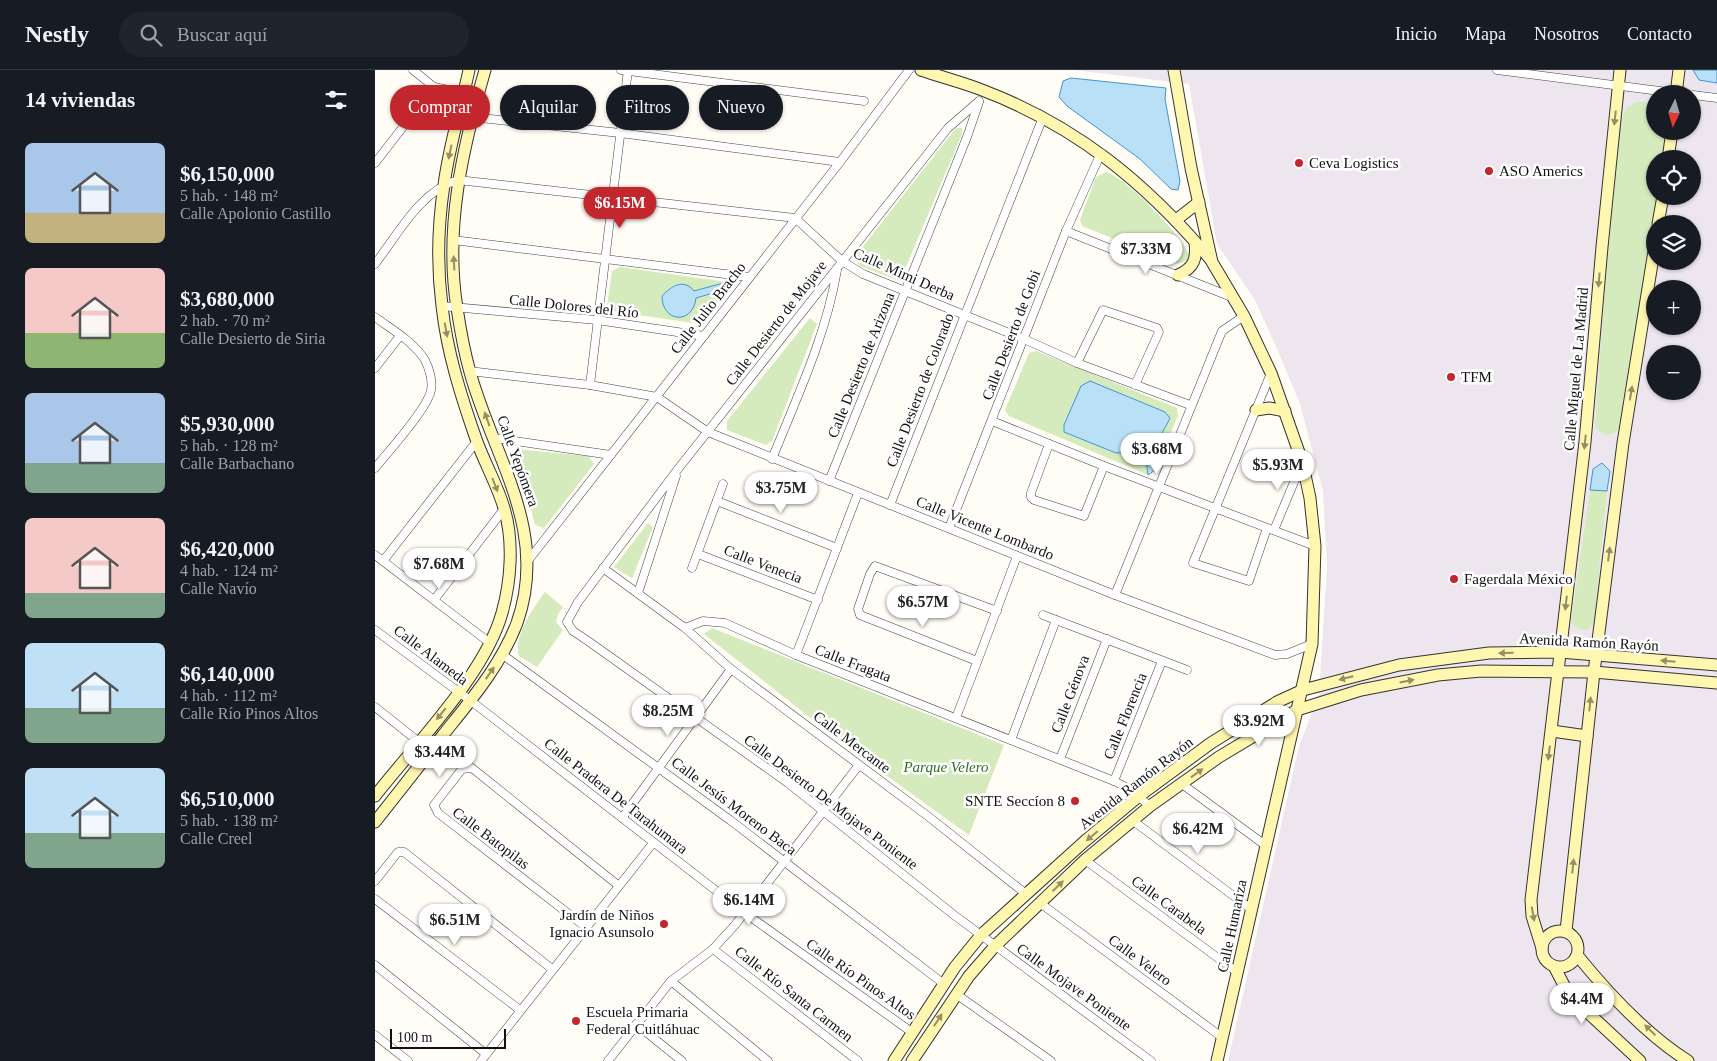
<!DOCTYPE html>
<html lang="es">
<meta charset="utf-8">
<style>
:root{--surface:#171b24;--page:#20242c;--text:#f1f3f6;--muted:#9ea1a6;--line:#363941;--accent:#c4262e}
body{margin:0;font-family:Georgia,serif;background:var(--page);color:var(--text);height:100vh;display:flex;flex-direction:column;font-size:19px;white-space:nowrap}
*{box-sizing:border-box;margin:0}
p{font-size:16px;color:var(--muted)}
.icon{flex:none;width:28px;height:28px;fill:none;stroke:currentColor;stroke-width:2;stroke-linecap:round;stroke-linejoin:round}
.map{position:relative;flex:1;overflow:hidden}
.sheet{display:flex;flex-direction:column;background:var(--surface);width:375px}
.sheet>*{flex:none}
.top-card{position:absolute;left:15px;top:15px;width:475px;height:45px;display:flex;gap:10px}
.needle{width:32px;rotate:185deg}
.controls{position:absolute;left:1271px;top:15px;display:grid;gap:10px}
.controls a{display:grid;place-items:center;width:55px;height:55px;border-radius:50%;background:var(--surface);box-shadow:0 1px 4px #0004;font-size:25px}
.scale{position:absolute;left:15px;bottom:12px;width:116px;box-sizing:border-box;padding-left:5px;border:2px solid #111;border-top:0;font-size:14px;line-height:18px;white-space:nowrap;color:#111;-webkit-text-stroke:4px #fff;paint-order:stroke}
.price{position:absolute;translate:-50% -42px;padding:0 11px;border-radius:18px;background:#fff;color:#222;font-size:16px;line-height:32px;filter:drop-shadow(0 1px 2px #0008)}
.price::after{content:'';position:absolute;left:50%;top:30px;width:15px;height:11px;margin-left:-8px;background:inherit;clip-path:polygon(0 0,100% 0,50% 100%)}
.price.current{background:var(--accent);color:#fff}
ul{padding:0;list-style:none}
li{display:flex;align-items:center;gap:15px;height:125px;padding:0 25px}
li span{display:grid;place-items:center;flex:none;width:140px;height:100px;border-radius:8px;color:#555}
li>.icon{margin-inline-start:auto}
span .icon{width:60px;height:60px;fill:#fffc;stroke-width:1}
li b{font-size:21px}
h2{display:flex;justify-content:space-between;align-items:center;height:60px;padding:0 25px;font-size:21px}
.tag{padding:0 18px;border-radius:22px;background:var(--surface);box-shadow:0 1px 4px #0004;font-size:18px;line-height:45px}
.tag.current{background:var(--accent);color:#fff}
header{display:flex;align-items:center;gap:30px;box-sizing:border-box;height:70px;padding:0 25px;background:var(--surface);border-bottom:1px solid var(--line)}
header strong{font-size:24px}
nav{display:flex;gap:28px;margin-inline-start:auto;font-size:18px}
.search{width:350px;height:45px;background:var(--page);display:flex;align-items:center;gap:12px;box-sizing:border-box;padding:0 18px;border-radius:28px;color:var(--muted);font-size:19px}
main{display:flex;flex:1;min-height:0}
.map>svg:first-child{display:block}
.industrial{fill:#eee6ef;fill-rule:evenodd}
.green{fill:#d5ebbd}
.water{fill:#b9e0f7;stroke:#3f96cf}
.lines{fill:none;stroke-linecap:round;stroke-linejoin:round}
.street-casing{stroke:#444;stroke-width:9}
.secondary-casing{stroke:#333;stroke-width:13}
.street{stroke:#fff;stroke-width:8}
.secondary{stroke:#fff6b0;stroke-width:11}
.oneway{fill:#948f68}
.poi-dot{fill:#c4262e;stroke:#fff;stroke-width:2}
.labels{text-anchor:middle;stroke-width:5;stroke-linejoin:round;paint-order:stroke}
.poi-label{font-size:15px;fill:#111;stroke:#fff;text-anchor:start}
.street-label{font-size:15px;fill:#111;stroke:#fff}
.park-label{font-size:15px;font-style:italic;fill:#2f6b1f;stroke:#fff}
</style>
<header>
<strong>Nestly</strong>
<div class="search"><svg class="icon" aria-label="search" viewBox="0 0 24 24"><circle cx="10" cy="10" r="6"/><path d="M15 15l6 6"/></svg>Buscar aquí</div>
<nav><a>Inicio</a><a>Mapa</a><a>Nosotros</a><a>Contacto</a></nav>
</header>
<main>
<section class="sheet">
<h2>14 viviendas<svg class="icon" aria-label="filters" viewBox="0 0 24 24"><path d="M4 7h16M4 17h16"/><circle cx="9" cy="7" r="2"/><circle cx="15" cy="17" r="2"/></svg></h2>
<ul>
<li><span style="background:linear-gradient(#a9c7e8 70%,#c2b280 0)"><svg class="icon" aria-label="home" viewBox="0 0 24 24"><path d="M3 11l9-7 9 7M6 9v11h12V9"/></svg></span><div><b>$6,150,000</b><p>5 hab. · 148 m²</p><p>Calle Apolonio Castillo</p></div></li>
<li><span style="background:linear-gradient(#f6c9c9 65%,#8fb573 0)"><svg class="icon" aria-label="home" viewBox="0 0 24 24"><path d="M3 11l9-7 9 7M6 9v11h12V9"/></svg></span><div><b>$3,680,000</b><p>2 hab. · 70 m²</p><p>Calle Desierto de Siria</p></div></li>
<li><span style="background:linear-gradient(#a9c7e8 70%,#7fa58c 0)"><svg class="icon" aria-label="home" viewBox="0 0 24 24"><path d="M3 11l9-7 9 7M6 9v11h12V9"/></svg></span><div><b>$5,930,000</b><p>5 hab. · 128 m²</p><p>Calle Barbachano</p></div></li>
<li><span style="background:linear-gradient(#f6c9c9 75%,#7fa58c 0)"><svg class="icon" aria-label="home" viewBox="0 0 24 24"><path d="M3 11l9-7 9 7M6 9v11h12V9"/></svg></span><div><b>$6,420,000</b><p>4 hab. · 124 m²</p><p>Calle Navío</p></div></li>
<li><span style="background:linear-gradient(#bfe0f5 65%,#7fa58c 0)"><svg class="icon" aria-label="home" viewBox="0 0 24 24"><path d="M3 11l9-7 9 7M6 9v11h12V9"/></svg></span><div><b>$6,140,000</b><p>4 hab. · 112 m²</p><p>Calle Río Pinos Altos</p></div></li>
<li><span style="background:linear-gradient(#bfe0f5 65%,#7fa58c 0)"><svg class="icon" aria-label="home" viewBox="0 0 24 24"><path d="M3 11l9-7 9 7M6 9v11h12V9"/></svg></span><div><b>$6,510,000</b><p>5 hab. · 138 m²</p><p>Calle Creel</p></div></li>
</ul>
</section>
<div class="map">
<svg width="1342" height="991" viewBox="0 0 1342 991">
<rect width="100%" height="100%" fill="#fffdf5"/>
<!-- industrial -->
<path class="industrial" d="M699 0H1342V991H853L924 676 944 625 952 496 948 421 925 334 903 281 880 230 842 174 814 14ZM1280 24H1318V61H1280ZM1280 89H1318V126H1280ZM1280 154H1318V191H1280ZM1280 219H1318V256H1280ZM1280 284H1318V321H1280Z"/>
<!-- green -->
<g class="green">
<path d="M1260 32H1271L1280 35V61H1290L1287 89H1280V126H1282L1279 149 1244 359C1236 367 1226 367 1220 356L1235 144 1246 51 1251 38Z"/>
<path d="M581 58H587V64L525 211 485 196 482 192 483 183Z"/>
<path d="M731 102C752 108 806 165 815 186L811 191 802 194 707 156 705 150 721 107Z"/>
<path d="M245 197 352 212 355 218 325 254 236 241 232 236 237 201Z"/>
<path d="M435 248 442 254 397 371 391 375 352 360V351Z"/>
<path d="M661 281 802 338 803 346 779 401 773 405 634 346 630 340 654 283Z"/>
<path d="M141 379 213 386 219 394 169 458 160 455 152 424 136 385Z"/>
<path d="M1215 420 1232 421 1219 551 1214 559C1205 561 1201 559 1196 551Z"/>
<path d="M273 453 278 457 257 508 239 497Z"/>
<path d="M170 522 188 537 183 544 181 552 188 560 162 597 144 586C138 566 159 537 170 522Z"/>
<path d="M337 558 629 675 594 765 480 683 329 564Z"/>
</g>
<!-- water -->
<g class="water">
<path d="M1318 0H1342V13L1324 10Z"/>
<path d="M696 8 791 18 790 29 805 111 803 120 796 119 765 89 692 36 684 27 688 11Z"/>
<path d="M352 212 355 218 321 228C318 255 287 253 287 226 296 216 309 208 319 221Z"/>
<path d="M715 311 790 342 795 348C791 357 783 368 781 377 778 390 787 397 773 405L770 381 741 383 689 362V355L706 316Z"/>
<path d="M1227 393 1235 401 1232 421 1215 420 1218 399Z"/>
</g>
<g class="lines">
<defs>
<g id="street">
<path d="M38 0 59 17 89 23"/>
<path d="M246 0 489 31"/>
<path d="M1122 0 1308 24"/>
<path d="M1318 25 1342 28"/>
<path d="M604 31 573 58 303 399 203 532 192 552 198 561 213 571 413 713 579 845 776 991"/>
<path d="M97 47 245 63 465 92"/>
<path d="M0 93 59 17"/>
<path d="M691 161 859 228"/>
<path d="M78 170 374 207"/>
<path d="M0 194C23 164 46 120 83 110L420 148 467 191 488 204 649 269 702 293 815 335"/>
<path d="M67 236 222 250 329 266"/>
<path d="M0 247C16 259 39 272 50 290 54 298 58 311 56 320 53 338 13 382 0 398"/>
<path d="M702 293 728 240 782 258 784 262 760 315"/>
<path d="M0 298 25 266"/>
<path d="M94 301 215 315 282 327 333 362 740 525 900 585 912 584 937 574"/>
<path d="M215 315 253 0"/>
<path d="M617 351 729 396 940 476"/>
<path d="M119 368 236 385"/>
<path d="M674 374 656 423V427L659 430 709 446 729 396"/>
<path d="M397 389C422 327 451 266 462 200"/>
<path d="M454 411 592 67 604 32"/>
<path d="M342 431 462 478"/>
<path d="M515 435 668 47"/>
<path d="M574 458 691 161 726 83"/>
<path d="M892 458 874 511 818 493 896 303"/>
<path d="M899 460 927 393"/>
<path d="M323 484 443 530"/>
<path d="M0 485 115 573"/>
<path d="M8 491 102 371"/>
<path d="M152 492 465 92 534 0"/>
<path d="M228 498 310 558 356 599 554 747 651 824"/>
<path d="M317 498 348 414"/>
<path d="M263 523 301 406"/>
<path d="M740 525 847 261 869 246"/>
<path d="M59 530 129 439"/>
<path d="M668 545 812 600"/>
<path d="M310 558 328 551 350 553 421 585 739 711 753 718 775 736"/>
<path d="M0 560 96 631 370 843 538 963"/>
<path d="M128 585 355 750 569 914"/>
<path d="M421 585 483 423"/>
<path d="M602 591 485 545 483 539 495 504 500 496 622 541"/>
<path d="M0 637 44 672"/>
<path d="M581 648 642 486"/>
<path d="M636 670 681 550"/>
<path d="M685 689 732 569"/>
<path d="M739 711 787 591"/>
<path d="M807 714 890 775"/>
<path d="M247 748 356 599"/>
<path d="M757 750 876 839"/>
<path d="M710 790 862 902"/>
<path d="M0 811 23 782H29L177 899"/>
<path d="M0 829 145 940"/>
<path d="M665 833 848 968"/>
<path d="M212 858 63 743 59 735 87 699 97 698 244 816"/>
<path d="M338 879 483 991"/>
<path d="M0 895 111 984"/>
<path d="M296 911 393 991"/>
<path d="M581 924 676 991"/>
<path d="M261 954 307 991"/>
<path d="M0 965 33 991"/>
<path d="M106 991 278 773"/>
<path d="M233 991 296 911 338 879 360 855 484 695"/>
</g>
<g id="secondary">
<path d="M546 0C566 7 587 12 607 20 702 56 771 113 836 190"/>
<path d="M799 0 816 98 837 192 869 246 896 303 927 391 935 428 940 476 937 574 842 991"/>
<path d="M1301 24 1304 0"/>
<path d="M1293 89 1297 61"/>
<path d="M801 150 824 132"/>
<path d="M1283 154 1288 126"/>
<path d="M803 205C819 198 822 189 820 172"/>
<path d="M881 340 894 338 910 341"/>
<path d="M1177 661 1212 666"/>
<path d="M0 726C40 675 110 604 127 543 136 511 139 471 129 438 122 414 109 392 101 369 86 326 72 282 67 236 62 197 63 154 69 115 74 76 86 38 94 0"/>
<path d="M0 752C23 723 46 694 68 665 96 630 126 595 142 553 175 460 118 387 95 302 89 281 85 258 82 238 69 157 88 77 110 0"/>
<circle cx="1185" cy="879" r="18"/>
<path d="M1191 861 1219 602 1248 373 1280 175"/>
<path d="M1167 878 1157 846 1156 830 1210 372 1227 177 1245 0"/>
<path d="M1202 885C1232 922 1272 965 1313 991"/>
<path d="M1179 896 1194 925 1265 991"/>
<path d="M519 991 580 897 606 865 710 771 764 726 836 673 902 632 928 620 1024 595 1114 583 1185 582 1342 595"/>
<path d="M537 991 594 906 620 876 710 790 775 736 844 687 922 640 986 620 1063 605 1106 601 1219 602 1342 613"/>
</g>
</defs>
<!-- street casing -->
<use href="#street" class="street-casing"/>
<!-- secondary casing -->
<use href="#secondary" class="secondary-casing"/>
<!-- street -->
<use href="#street" class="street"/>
<!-- secondary -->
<use href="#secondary" class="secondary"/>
</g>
<!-- one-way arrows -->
<defs><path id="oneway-solid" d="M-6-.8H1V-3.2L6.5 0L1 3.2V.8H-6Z" transform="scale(1.25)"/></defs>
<g class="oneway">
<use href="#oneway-solid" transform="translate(1240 48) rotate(96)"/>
<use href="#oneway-solid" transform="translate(75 82) rotate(102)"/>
<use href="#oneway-solid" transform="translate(79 193) rotate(-93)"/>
<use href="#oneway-solid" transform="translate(1224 210) rotate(95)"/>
<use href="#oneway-solid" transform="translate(71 260) rotate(80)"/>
<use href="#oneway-solid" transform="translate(1256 323) rotate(-81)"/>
<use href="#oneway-solid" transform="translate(112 349) rotate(-110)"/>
<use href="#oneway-solid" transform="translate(1210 372) rotate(96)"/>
<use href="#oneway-solid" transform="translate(120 415) rotate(69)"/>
<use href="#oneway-solid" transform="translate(1234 484) rotate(-83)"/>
<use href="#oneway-solid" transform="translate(1191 533) rotate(97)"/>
<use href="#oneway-solid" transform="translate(1131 583) rotate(179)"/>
<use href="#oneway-solid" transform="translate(1293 591) rotate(-175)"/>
<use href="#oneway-solid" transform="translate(115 603) rotate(-55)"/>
<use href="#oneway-solid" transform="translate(971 608) rotate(166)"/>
<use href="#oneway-solid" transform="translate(1032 611) rotate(-11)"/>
<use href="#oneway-solid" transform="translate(1215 634) rotate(-84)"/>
<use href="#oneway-solid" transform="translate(66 644) rotate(129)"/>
<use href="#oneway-solid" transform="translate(1174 683) rotate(97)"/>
<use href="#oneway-solid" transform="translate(822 703) rotate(-36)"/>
<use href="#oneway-solid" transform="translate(717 766) rotate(140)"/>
<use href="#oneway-solid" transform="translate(1198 796) rotate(-84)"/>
<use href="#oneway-solid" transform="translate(683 816) rotate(-44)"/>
<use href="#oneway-solid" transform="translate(1158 844) rotate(80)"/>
<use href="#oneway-solid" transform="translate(563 950) rotate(-57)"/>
<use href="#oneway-solid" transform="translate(1275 960) rotate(-136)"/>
</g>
<!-- markers -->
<g class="poi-dot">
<circle cx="924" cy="93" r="5"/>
<circle cx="1114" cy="101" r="5"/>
<circle cx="1076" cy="307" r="5"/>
<circle cx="1079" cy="509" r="5"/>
<circle cx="700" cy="731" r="5"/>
<circle cx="289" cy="854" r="5"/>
<circle cx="201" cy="951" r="5"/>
</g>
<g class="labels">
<!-- poi labels -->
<g class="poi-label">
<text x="934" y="98">Ceva Logistics</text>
<text x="1124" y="106">ASO Americs</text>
<text x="1086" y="312">TFM</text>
<text x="1089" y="514">Fagerdala México</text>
<text x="690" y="736" text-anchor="end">SNTE Seccíon 8</text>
<text x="279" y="850" text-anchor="end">Jardín de Niños<tspan x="279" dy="17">Ignacio Asunsolo</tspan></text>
<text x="211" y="947">Escuela Primaria<tspan x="211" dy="17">Federal Cuitláhuac</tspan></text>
</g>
<!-- street labels -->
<g class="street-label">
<text transform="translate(529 204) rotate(24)" y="5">Calle Mimi Derba</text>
<text transform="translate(199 236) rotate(6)" y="5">Calle Dolores del Río</text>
<text transform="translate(333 238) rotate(-52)" y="5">Calle Julio Bracho</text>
<text transform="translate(401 253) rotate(-52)" y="5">Calle Desierto de Mojave</text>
<text transform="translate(636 265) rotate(-69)" y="5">Calle Desierto de Gobi</text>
<text transform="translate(486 295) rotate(-68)" y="5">Calle Desierto de Arizona</text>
<text transform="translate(1201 299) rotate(-85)" y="5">Calle Miguel de La Madrid</text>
<text transform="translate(545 320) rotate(-69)" y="5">Calle Desierto de Colorado</text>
<text transform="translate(143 391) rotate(70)" y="5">Calle Yepómera</text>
<text transform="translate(610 458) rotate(22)" y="5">Calle Vicente Lombardo</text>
<text transform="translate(388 494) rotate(21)" y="5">Calle Venecia</text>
<text transform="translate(1214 572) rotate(3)" y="5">Avenida Ramón Rayón</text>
<text transform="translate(56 585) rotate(37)" y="5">Calle Alameda</text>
<text transform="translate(478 593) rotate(21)" y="5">Calle Fragata</text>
<text transform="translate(695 624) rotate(-69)" y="5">Calle Génova</text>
<text transform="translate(750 646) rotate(-68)" y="5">Calle Florencia</text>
<text transform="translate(477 672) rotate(37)" y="5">Calle Mercante</text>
<text transform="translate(761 713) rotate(-38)" y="5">Avenida Ramón Rayón</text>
<text transform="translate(241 726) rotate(38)" y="5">Calle Pradera De Tarahumara</text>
<text transform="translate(456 732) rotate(37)" y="5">Calle Desierto De Mojave Poniente</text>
<text transform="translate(359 736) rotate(37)" y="5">Calle Jesús Moreno Baca</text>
<text transform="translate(116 768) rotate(37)" y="5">Calle Batopilas</text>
<text transform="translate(794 835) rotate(36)" y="5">Calle Carabela</text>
<text transform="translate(857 856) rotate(-78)" y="5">Calle Humariza</text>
<text transform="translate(765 890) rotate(37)" y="5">Calle Velero</text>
<text transform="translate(486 909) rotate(35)" y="5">Calle Río Pinos Altos</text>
<text transform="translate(699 917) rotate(36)" y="5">Calle Mojave Poniente</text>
<text transform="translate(419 924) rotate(38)" y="5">Calle Río Santa Carmen</text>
</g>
<!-- park labels -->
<g class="park-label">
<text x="571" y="702">Parque Velero</text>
</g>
</g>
</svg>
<div class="controls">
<a><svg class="needle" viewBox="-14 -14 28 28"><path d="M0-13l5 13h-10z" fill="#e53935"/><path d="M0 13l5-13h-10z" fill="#9ea1a6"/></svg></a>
<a><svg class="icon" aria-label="locate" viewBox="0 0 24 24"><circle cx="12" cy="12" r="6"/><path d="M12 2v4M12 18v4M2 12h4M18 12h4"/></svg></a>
<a><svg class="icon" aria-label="layers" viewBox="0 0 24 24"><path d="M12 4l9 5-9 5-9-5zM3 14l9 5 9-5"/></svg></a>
<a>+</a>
<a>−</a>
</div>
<div class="scale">100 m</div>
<b class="price current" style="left:245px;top:159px">$6.15M</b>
<b class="price" style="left:771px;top:205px">$7.33M</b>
<b class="price" style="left:782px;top:405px">$3.68M</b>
<b class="price" style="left:903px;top:421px">$5.93M</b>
<b class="price" style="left:406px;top:444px">$3.75M</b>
<b class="price" style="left:64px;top:520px">$7.68M</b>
<b class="price" style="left:548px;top:558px">$6.57M</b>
<b class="price" style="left:293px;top:667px">$8.25M</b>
<b class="price" style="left:884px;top:677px">$3.92M</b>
<b class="price" style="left:65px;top:708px">$3.44M</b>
<b class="price" style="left:823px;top:785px">$6.42M</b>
<b class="price" style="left:374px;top:856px">$6.14M</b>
<b class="price" style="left:80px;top:876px">$6.51M</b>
<b class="price" style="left:1207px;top:955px">$4.4M</b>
<div class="top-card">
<a class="tag current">Comprar</a>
<a class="tag">Alquilar</a>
<a class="tag">Filtros</a>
<a class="tag">Nuevo</a>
</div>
</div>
</main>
